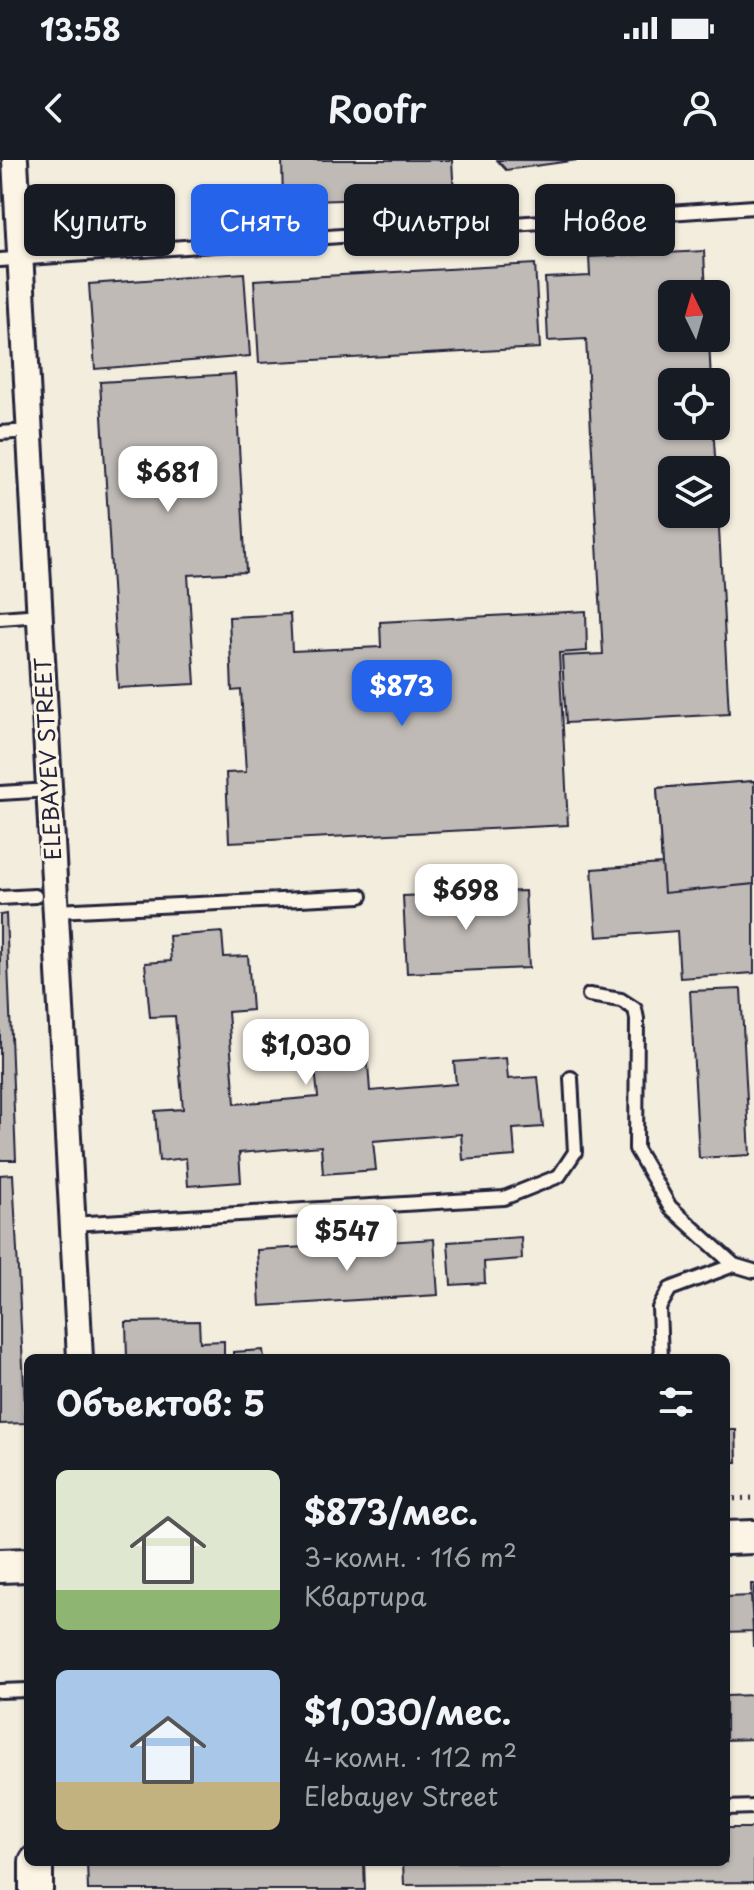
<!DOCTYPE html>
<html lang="ru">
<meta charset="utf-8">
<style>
:root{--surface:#171b24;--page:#242831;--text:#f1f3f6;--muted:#9ea1a6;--accent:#2563eb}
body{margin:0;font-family:"Playpen Sans",sans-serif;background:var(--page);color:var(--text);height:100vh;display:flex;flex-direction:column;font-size:30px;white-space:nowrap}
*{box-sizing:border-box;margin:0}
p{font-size:26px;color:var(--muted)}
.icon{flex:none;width:44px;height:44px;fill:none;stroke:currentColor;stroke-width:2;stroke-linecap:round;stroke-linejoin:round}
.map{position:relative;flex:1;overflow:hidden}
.sheet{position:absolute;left:24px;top:1194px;width:706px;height:512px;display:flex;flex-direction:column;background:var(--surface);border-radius:12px;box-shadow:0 2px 6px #0004}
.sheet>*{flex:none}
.guide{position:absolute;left:24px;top:24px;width:706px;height:72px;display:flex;gap:16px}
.needle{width:52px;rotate:355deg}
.buttons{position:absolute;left:658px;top:120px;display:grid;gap:16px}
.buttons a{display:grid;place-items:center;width:72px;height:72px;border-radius:12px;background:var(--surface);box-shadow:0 2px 6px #0004;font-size:40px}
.price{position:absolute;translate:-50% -68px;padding:0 18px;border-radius:16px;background:#fff;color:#222;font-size:26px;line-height:52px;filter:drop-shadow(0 2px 4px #0008)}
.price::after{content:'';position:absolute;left:50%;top:48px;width:24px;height:18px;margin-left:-12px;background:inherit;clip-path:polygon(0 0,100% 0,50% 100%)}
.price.on{background:var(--accent);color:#fff}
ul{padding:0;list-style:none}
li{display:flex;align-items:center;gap:24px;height:200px;padding:0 32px}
li span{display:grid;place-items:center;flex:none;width:224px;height:160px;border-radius:12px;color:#555}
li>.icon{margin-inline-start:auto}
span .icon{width:96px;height:96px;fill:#fffc;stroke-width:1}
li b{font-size:34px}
h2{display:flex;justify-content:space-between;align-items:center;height:96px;padding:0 32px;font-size:34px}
.tag{padding:0 28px;border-radius:12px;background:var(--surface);box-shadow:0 2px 6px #0004;font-size:28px;line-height:72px}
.tag.on{background:var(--accent);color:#fff}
.status{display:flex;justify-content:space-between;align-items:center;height:56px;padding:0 40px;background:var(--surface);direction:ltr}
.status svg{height:22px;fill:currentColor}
header{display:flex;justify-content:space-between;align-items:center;height:104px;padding:0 32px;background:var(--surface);font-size:36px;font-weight:600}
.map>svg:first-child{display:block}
.building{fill:#bfbab6;stroke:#22223b;stroke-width:2}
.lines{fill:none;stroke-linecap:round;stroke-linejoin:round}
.lane-casing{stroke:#22223b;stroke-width:18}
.street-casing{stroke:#22223b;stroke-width:30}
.secondary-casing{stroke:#22223b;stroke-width:38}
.path{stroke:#22223b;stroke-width:5;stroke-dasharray:2 6;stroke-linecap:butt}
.lane{stroke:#fcf5e5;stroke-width:12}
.street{stroke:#fcf5e5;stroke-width:24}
.secondary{stroke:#fcf5e5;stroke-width:32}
.labels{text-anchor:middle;stroke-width:6;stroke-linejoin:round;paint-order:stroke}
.street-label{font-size:22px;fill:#22223b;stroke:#fcf5e5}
</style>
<div class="status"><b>13:58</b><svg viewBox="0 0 49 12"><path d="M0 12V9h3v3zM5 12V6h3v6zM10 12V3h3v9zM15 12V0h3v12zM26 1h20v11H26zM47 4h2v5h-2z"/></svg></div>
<header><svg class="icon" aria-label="back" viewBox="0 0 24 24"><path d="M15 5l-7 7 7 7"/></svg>Roofr<svg class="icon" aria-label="person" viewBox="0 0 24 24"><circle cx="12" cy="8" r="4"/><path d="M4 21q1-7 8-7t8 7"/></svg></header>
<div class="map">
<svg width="754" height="1730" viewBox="0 0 754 1730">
<rect width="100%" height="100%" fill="#f3edde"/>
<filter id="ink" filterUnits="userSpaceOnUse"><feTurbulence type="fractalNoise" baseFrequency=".0125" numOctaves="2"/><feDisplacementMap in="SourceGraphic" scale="16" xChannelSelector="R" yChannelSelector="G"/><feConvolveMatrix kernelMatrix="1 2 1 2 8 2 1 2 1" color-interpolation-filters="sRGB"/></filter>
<g filter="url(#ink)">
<!-- building -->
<g class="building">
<path d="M282 0H452L454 36 283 42Z"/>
<path d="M497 0H578L506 10Z"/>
<path d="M704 91 706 134H672V178H709L711 222H672V266H713L716 310H672V354H716V313L729 554 566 563 562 496 603 494 586 179 548 181 545 118 590 116 589 97Z"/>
<path d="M535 104 540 188 259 203 254 120Z"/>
<path d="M244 113 250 196 95 209 89 124Z"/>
<path d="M235 214 246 412 188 415 195 524 118 528 100 222Z"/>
<path d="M586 451 587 491 559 493 568 665 229 682 226 613 246 612 241 530 232 531 229 457 290 454 292 491 381 487 380 462Z"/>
<path d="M754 621V813L680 818 677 771 597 777 592 709 662 704 657 628Z"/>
<path d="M754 621V724L664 733 657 628Z"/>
<path d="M525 731 529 808 407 813 403 736Z"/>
<path d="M6 754 16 1000H0V755Z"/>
<path d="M222 772 224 797 248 796 252 850 228 852 235 944 318 937 315 909 368 904 370 931 456 924 454 902 506 898 508 919 538 917 543 967 513 969 515 996 463 1000 461 974 373 981 376 1010 323 1014 321 986 239 993 241 1022 188 1026 186 998 159 1001 155 951 183 949 175 856 150 857 145 803 171 801 169 776Z"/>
<path d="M741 829 750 995 699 998 690 831Z"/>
<path d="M13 1014 26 1263 0 1264V1015Z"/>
<path d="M521 1077 522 1099 484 1102 485 1123 451 1125 448 1082Z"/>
<path d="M434 1079 438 1135 260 1146 257 1090Z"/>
<path d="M199 1161 200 1182 224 1181V1198H127L126 1162Z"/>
<path d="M263 1190 264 1198H233V1192Z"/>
<path d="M726 1270H736L737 1302H726Z"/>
<path d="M751 1424H754V1486H753Z"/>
<path d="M751 1436 753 1471 726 1472V1437Z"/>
<path d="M754 1535V1579L726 1580V1536Z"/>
<path d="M726 1668H754V1722L404 1725 403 1702H726Z"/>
<path d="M87 1702H364L365 1730H88Z"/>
</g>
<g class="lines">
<defs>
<g id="lane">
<path d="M0 100 754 47"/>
<path d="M0 273 30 271"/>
<path d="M0 458 40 455"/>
<path d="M0 633 50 630"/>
<path d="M0 738 35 736"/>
<path d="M56 751 361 736"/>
<path d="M589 835 621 840 635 849 637 859 636 989 670 1047 734 1105 754 1111"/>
<path d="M72 1064 504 1038 559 1016 575 992 571 918"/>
<path d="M661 1198 659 1148 670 1129 734 1105"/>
<path d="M0 1531 28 1530"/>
<path d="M726 1648 754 1647"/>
</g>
<path id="street" d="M15 0 80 1198"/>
<g id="secondary">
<path d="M726 1378 754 1377"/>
<path d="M0 1406 28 1405"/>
<path d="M36 1702V1730"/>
</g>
</defs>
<!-- lane casing -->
<use href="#lane" class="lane-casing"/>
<!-- street casing -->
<use href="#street" class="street-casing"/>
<!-- secondary casing -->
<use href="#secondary" class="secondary-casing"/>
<!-- path -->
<path class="path" d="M726 1339 754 1338"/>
<!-- lane -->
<use href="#lane" class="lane"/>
<!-- street -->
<use href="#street" class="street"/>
<!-- secondary -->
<use href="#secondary" class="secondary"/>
</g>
</g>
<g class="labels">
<!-- street labels -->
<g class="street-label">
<text transform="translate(48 599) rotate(-93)" y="8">ELEBAYEV STREET</text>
</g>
</g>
</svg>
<div class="buttons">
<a><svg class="needle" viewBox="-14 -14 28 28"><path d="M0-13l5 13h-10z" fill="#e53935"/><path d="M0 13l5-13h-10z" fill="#9ea1a6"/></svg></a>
<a><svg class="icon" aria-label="locate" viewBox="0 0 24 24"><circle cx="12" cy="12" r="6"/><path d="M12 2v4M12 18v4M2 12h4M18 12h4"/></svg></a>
<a><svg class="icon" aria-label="layers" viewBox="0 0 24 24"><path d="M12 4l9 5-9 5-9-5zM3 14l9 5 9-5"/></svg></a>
</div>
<b class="price" style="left:168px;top:354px">$681</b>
<b class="price on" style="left:402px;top:568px">$873</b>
<b class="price" style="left:466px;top:772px">$698</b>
<b class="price" style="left:306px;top:927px">$1,030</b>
<b class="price" style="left:347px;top:1113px">$547</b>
<div class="guide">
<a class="tag">Купить</a>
<a class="tag on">Снять</a>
<a class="tag">Фильтры</a>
<a class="tag">Новое</a>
</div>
<section class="sheet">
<h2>Объектов: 5<svg class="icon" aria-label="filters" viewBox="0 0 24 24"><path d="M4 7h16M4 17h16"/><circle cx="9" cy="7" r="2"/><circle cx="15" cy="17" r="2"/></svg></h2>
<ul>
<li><span style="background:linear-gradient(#dfe7d0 75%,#8fb573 0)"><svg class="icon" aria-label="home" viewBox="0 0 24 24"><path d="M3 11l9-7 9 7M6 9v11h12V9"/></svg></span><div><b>$873/мес.</b><p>3-комн. · 116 m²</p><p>Квартира</p></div></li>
<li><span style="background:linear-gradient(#a9c7e8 70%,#c2b280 0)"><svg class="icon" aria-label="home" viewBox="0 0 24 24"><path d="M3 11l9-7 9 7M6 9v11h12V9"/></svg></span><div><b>$1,030/мес.</b><p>4-комн. · 112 m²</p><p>Elebayev Street</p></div></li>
</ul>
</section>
</div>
